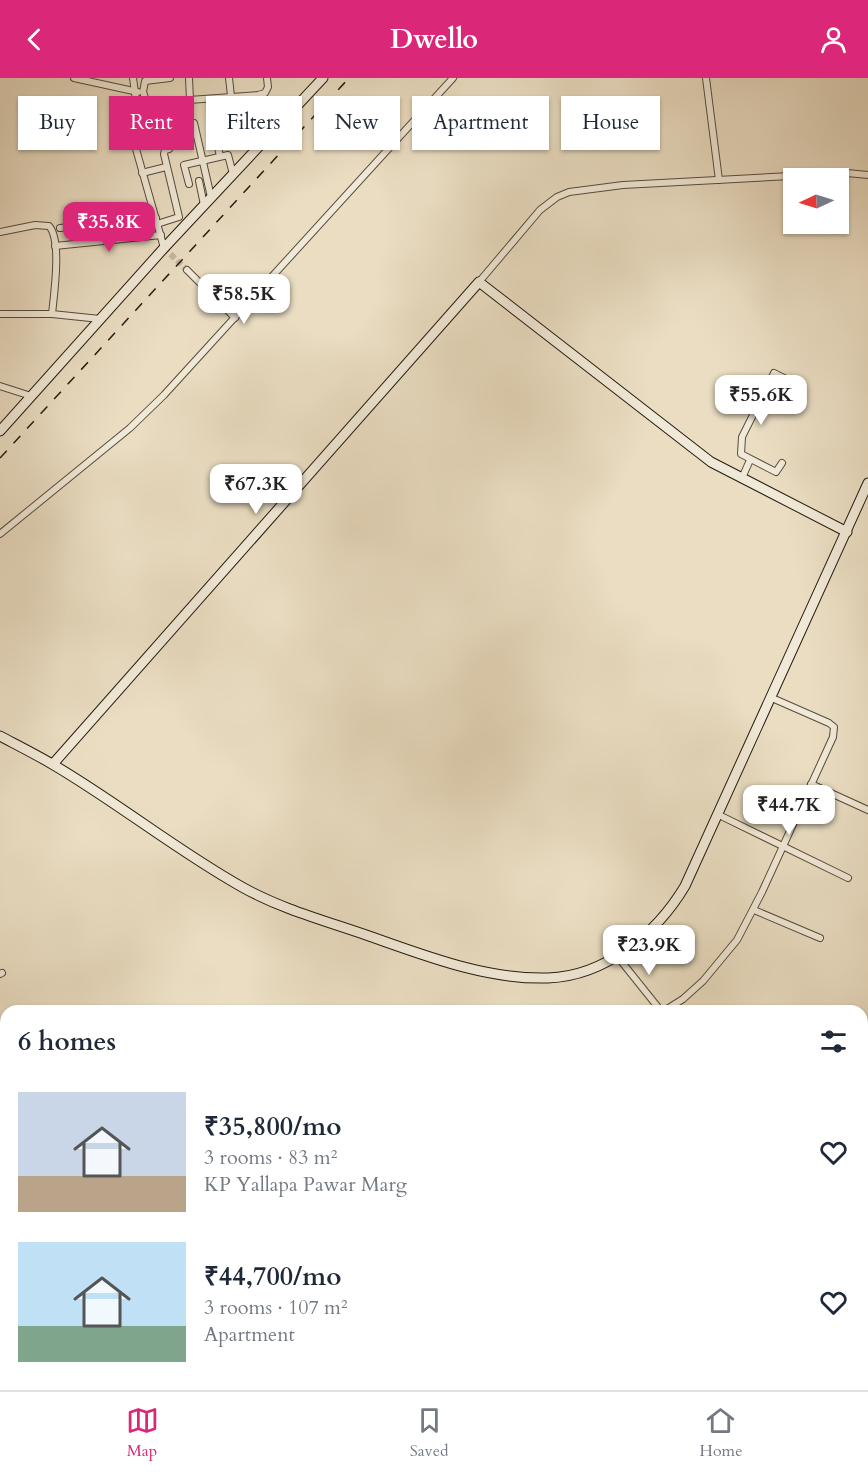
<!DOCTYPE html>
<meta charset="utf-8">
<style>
:root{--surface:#fff;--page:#f6f6f7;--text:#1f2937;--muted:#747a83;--line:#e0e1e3;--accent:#db2777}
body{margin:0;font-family:Cardo,serif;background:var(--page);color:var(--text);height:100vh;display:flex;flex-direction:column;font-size:22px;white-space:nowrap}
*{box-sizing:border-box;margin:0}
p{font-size:20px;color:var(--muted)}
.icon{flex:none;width:33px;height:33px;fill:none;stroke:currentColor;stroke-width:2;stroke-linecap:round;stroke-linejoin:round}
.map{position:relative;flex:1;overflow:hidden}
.drawer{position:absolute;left:0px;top:927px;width:868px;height:386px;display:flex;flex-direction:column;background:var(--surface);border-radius:18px 18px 0 0;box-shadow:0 2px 4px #0004}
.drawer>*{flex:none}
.top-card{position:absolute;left:18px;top:18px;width:832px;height:54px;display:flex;gap:12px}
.needle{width:39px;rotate:266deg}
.controls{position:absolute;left:783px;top:90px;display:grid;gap:12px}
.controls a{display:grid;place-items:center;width:66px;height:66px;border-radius:0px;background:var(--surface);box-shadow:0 2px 4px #0004;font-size:30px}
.price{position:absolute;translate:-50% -51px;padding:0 14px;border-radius:12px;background:#fff;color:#222;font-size:20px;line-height:39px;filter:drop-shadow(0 2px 3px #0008)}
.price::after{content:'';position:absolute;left:50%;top:36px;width:18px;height:14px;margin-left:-9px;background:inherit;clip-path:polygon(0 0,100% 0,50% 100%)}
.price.on{background:var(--accent);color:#fff}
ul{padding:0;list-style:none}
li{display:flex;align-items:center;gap:18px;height:150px;padding:0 18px}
li span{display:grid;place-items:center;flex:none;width:168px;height:120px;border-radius:0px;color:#555}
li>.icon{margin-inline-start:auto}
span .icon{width:72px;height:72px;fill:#fffc;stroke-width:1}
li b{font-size:26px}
h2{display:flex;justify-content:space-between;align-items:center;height:72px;padding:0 18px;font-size:26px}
.pill{padding:0 21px;border-radius:0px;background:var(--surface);box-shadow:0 2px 4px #0004;font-size:21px;line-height:54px}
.pill.on{background:var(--accent);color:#fff}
header{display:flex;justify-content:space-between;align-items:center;height:78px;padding:0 18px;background:var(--accent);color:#fff;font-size:27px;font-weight:800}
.tabs{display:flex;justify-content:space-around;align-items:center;height:84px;border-top:2px solid var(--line);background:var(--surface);font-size:16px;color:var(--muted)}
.tabs a{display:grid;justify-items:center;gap:3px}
.tabs .on{color:var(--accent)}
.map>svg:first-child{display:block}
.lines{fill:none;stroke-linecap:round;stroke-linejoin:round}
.street-tunnel{stroke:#c3b69e;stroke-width:6;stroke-dasharray:6 3;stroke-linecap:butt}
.street-casing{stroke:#564c3c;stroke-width:8}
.secondary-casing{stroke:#251c10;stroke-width:11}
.street{stroke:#f1e9d7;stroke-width:6}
.secondary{stroke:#f1e9d7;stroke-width:9}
.rail{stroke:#251c10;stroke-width:1.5;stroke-dasharray:10 10;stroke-linecap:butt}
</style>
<header><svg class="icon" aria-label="back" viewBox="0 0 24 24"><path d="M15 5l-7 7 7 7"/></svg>Dwello<svg class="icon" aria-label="person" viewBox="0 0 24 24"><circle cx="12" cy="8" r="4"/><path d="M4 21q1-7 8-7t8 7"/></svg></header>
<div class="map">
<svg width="868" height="1312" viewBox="0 0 868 1312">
<rect width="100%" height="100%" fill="#eaddc2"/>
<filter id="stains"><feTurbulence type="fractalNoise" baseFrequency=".00333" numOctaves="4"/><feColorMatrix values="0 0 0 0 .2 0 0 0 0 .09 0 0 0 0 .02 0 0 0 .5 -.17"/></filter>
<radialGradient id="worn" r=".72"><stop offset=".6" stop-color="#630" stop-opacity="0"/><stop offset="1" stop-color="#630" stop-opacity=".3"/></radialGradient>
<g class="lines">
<!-- street-tunnel -->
<path class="street-tunnel" d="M164 170 187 192"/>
<defs>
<g id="street">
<path d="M74 0 138 14"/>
<path d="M133 0 139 44 134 64 164 170"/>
<path d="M170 0 145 3 143 14 147 25 258 17 265 15 268 9 267 0"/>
<path d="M189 0 190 22"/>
<path d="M229 0 231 18"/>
<path d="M706 0 719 102"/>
<path d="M212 44 220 78"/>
<path d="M194 45 211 119"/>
<path d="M255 45 258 70"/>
<path d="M142 95 166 89"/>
<path d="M199 103 204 127"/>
<path d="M189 106 184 87 228 77 233 96"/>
<path d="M157 146 179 139 164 76 165 72 169 71"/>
<path d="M60 150 156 140"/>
<path d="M0 154 35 147 49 148C62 162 54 216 52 236"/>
<path d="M55 168 161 157"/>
<path d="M187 192 235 240"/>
<path d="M479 204 540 132 557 119 569 114 623 107 847 95 868 97"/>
<path d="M0 236H52L100 241"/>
<path d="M0 308 31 318"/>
<path d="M782 385 776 394 741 376 742 359 774 295 786 301"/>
<path d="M742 400 750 382"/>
<path d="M0 456 130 350 164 317 453 0"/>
<path d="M811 706 868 732"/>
<path d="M719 737 848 800"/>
<path d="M754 832 820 860"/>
<path d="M617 878 661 933"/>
<path d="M0 896 2 895"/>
<path d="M664 933 683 921 703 903 737 862 762 814 833 659 834 649 829 645 772 620"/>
<path d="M0 989 6 988"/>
<path d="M0 1041 6 1045"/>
</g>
<g id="secondary">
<path d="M0 353 164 170 323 0"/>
<path d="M0 658C17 667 35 676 52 686 117 724 176 772 242 809 281 831 326 843 369 858 426 878 487 902 548 900 606 898 657 855 685 808L868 405"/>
<path d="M53 686 479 204 711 384 847 454"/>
</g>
</defs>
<!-- street casing -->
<use href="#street" class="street-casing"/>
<!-- secondary casing -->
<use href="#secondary" class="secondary-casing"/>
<!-- street -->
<use href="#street" class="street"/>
<!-- secondary -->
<use href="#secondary" class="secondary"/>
<!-- rail -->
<path class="rail" d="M0 380 349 0"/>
</g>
<rect width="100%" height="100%" filter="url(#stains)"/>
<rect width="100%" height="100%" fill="url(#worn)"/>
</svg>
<div class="controls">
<a><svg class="needle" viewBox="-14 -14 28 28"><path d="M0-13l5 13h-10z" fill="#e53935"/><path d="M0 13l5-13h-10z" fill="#747a83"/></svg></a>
</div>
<b class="price on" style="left:109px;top:175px">₹35.8K</b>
<b class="price" style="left:244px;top:247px">₹58.5K</b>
<b class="price" style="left:761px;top:348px">₹55.6K</b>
<b class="price" style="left:256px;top:437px">₹67.3K</b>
<b class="price" style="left:789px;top:758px">₹44.7K</b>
<b class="price" style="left:649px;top:898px">₹23.9K</b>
<div class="top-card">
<a class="pill">Buy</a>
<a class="pill on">Rent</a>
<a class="pill">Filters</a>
<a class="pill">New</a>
<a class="pill">Apartment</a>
<a class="pill">House</a>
</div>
<section class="drawer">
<h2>6 homes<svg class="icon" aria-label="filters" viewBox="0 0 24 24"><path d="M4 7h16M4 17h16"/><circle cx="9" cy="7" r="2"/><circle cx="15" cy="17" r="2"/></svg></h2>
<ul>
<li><span style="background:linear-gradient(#c9d6e8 70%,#b9a48a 0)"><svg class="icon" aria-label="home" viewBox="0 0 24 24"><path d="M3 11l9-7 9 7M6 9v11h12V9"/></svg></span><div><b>₹35,800/mo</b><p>3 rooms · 83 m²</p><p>KP Yallapa Pawar Marg</p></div><svg class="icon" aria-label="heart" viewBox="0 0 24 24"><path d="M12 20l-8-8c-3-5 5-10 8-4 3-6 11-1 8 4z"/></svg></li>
<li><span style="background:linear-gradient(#bfe0f5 70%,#7fa58c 0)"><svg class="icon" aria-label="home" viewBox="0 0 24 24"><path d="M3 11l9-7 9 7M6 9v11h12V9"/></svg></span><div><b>₹44,700/mo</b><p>3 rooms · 107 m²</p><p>Apartment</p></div><svg class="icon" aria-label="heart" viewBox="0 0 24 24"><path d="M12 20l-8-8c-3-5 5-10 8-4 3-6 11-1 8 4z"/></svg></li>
</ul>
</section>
</div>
<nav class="tabs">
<a class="on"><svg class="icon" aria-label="map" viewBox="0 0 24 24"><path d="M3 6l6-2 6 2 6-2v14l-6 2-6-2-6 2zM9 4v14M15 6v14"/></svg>Map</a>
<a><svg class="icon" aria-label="saved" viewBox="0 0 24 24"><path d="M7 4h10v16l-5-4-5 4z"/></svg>Saved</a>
<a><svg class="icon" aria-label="home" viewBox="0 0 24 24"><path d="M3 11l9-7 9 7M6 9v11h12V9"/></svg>Home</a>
</nav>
